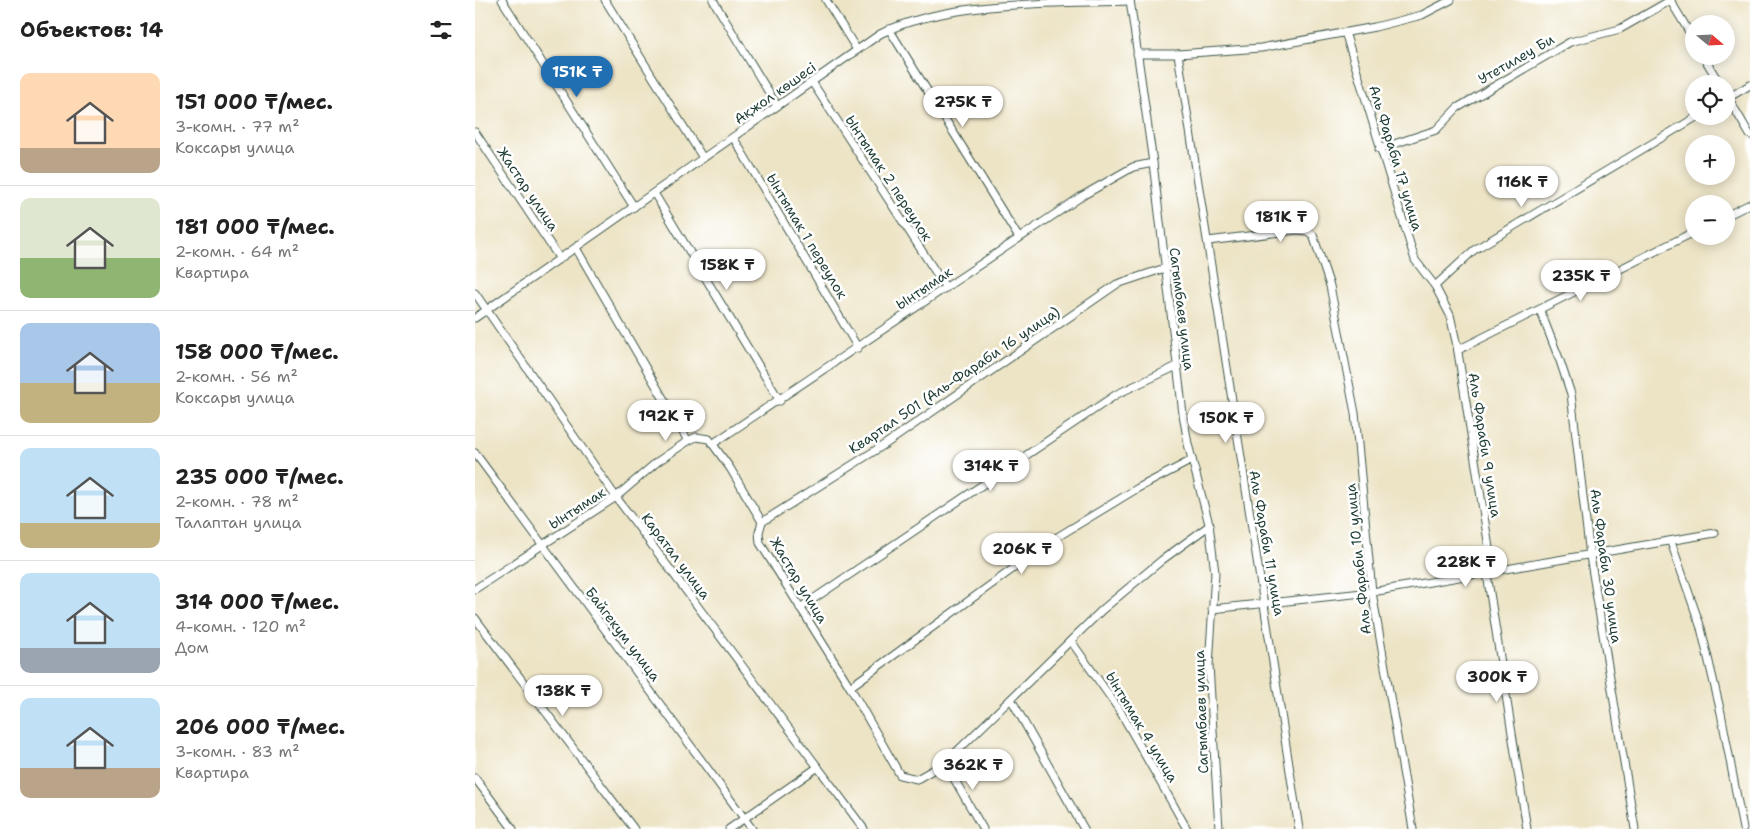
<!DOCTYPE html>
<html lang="ru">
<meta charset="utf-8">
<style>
:root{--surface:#fff;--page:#f2f2f2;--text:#222;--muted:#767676;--line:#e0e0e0;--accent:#1f6fb2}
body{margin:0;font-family:"Shantell Sans",sans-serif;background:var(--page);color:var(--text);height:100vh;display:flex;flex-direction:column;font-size:19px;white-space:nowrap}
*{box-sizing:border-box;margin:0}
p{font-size:16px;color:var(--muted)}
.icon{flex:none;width:28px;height:28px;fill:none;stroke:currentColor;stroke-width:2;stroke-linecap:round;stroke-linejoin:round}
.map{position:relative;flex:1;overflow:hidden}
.side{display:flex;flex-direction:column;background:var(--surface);width:475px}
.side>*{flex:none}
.needle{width:32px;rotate:109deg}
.fabs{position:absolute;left:1210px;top:15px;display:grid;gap:10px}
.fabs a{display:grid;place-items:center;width:50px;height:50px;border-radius:50%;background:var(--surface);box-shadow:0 2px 12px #0003;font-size:25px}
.price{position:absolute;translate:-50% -42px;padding:0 11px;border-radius:18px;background:#fff;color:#222;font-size:16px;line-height:32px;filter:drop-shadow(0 1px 2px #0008)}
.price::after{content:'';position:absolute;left:50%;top:30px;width:15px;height:11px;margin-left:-8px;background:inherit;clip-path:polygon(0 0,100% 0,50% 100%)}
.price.active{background:var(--accent);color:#fff}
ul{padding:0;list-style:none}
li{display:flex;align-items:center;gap:15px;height:125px;padding:0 20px}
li+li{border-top:1px solid var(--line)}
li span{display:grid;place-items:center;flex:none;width:140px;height:100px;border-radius:10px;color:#555}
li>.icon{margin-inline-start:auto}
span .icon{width:60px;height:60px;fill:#fffc;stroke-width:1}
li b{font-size:21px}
h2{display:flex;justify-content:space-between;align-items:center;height:60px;padding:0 20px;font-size:21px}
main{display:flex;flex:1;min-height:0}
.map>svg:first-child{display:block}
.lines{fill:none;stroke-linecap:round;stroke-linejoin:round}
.minor-casing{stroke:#3e564a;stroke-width:9}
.minor{stroke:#fff;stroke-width:7}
.labels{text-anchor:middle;stroke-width:5;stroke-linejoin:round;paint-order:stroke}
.street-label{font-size:14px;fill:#1f3d34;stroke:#fff}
</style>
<main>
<section class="side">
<h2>Объектов: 14<svg class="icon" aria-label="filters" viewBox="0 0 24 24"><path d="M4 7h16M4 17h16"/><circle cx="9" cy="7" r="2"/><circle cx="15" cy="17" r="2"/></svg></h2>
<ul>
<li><span style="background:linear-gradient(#ffd9b3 75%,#b9a48a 0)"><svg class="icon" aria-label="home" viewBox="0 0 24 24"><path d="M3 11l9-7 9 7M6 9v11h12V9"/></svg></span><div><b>151 000 ₸/мес.</b><p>3-комн. · 77 m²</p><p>Коксары улица</p></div></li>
<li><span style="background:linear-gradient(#dfe7d0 60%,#8fb573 0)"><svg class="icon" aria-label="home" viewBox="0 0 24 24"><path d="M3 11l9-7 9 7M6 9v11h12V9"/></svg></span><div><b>181 000 ₸/мес.</b><p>2-комн. · 64 m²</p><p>Квартира</p></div></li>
<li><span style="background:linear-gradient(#a9c7e8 60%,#c2b280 0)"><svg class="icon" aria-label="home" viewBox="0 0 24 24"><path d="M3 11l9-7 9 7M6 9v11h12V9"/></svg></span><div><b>158 000 ₸/мес.</b><p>2-комн. · 56 m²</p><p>Коксары улица</p></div></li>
<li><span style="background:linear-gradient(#bfe0f5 75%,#c2b280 0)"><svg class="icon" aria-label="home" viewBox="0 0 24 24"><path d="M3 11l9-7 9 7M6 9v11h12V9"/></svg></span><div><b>235 000 ₸/мес.</b><p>2-комн. · 78 m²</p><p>Талаптан улица</p></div></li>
<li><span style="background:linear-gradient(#bfe0f5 75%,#9aa5b1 0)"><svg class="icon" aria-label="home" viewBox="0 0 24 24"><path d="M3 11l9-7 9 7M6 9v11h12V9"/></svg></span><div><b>314 000 ₸/мес.</b><p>4-комн. · 120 m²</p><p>Дом</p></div></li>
<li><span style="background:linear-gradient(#bfe0f5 70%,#b9a48a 0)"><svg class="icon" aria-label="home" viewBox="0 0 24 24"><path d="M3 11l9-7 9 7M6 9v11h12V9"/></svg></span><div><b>206 000 ₸/мес.</b><p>3-комн. · 83 m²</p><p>Квартира</p></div></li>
</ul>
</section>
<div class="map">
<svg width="1275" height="829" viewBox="0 0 1275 829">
<rect width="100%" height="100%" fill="#fff"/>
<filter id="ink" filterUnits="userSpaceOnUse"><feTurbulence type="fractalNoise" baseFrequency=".02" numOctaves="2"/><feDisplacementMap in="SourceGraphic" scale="10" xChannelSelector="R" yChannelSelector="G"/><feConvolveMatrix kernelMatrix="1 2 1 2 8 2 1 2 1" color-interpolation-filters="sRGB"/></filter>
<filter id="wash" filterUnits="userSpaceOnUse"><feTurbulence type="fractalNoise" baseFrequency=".0096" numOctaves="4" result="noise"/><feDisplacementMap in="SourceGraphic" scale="20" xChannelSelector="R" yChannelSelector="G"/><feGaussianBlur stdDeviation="1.12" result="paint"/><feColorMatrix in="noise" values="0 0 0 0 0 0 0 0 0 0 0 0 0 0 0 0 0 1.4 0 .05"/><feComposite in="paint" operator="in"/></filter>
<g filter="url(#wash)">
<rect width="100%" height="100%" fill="#ede4c6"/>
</g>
<g filter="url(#ink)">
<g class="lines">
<defs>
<g id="minor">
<path d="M27 0 159 207"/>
<path d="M130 0 228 158"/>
<path d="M238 0 302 106"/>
<path d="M351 0 382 50"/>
<path d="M655 0 678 163 708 414 713 444 734 524 740 573 734 665 744 829"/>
<path d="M1195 0 1219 40"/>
<path d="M414 29 544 238"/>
<path d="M870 32 940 260 960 286"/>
<path d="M662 54H703L786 48 900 27 947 15 976 0"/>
<path d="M703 54 824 829"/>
<path d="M1228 56 1245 84"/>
<path d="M337 82 471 288"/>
<path d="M1251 94 1275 135"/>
<path d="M1251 99 1275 85"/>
<path d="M0 132 85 259"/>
<path d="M258 137 383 348"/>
<path d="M904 149 961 130 982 108 1095 42 1145 29 1196 0"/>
<path d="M179 193 305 401"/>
<path d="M1251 216 1275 204"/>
<path d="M733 241 822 230 832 231 838 235 855 286 880 413 897 592 938 829"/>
<path d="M101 248 213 441 221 437 234 439 255 468 287 522 284 532 285 543 375 687 425 775 442 779 470 763 627 610 687 560 735 525"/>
<path d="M0 293 141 497 389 829"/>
<path d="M1065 310 1085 361 1096 394 1115 556 1160 829"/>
<path d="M0 318 405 34C472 0 579 4 655 1"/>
<path d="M983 350 1219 232"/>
<path d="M239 443 607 196 658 167 678 163"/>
<path d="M0 453 277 829"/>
<path d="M287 522 412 443 642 284 690 268"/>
<path d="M1196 542 1226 628 1246 713 1268 829"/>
<path d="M1018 573 982 346 975 315 960 286 999 250 1223 116"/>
<path d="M1012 574 1052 829"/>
<path d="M0 589 141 497 182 462 213 441"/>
<path d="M325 608 642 394 702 366"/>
<path d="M737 609 897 592 1240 533"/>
<path d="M0 618 159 829"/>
<path d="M596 641 645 711 712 829"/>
<path d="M375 687 579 539 663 488 717 460"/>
<path d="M536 699 609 829"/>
<path d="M470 763 508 829"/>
<path d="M0 778 38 829"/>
<path d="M254 829 343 767"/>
</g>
</defs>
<!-- minor casing -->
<use href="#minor" class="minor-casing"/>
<!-- minor -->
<use href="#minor" class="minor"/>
</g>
</g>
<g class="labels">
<!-- street labels -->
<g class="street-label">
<text transform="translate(1041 59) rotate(-30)" y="5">Утетилеу Би</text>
<text transform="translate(300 93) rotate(-35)" y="5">Ақжол көшесі</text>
<text transform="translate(921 158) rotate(73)" y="5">Аль Фараби 17 улица</text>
<text transform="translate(414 178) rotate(57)" y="5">Ынтымак 2 переулок</text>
<text transform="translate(53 189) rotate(56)" y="5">Жастар улица</text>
<text transform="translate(332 236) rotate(59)" y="5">Ынтымак 1 переулок</text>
<text transform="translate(449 288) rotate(-34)" y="5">Ынтымак</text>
<text transform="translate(707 309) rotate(83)" y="5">Сагымбаев улица</text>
<text transform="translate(479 380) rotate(-34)" y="5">Квартал 501 (Аль-Фараби 16 улица)</text>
<text transform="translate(1010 445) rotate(81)" y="5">Аль Фараби 9 улица</text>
<text transform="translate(102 508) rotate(-33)" y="5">Ынтымак</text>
<text transform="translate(792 543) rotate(80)" y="5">Аль Фараби 11 улица</text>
<text transform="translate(201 556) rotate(53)" y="5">Каратал улица</text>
<text transform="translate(883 559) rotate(-96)" y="5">Аль Фараби 10 улица</text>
<text transform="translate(1131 566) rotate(82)" y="5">Аль Фараби 30 улица</text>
<text transform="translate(324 580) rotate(59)" y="5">Жастар улица</text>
<text transform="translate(148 634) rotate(53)" y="5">Байгекум улица</text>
<text transform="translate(726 712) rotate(-92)" y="5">Сагымбаев улица</text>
<text transform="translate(667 727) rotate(59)" y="5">Ынтымак 4 улица</text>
</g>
</g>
</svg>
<div class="fabs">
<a><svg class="needle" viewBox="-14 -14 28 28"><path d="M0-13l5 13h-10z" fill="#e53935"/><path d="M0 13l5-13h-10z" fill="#767676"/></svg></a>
<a><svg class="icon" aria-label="locate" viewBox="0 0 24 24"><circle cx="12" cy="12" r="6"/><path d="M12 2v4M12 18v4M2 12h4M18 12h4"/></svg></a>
<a>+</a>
<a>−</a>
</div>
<b class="price active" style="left:102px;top:98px">151K ₸</b>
<b class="price" style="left:488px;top:128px">275K ₸</b>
<b class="price" style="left:1047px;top:208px">116K ₸</b>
<b class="price" style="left:806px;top:243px">181K ₸</b>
<b class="price" style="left:252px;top:291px">158K ₸</b>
<b class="price" style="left:1106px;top:302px">235K ₸</b>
<b class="price" style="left:191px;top:442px">192K ₸</b>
<b class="price" style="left:751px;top:444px">150K ₸</b>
<b class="price" style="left:516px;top:492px">314K ₸</b>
<b class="price" style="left:547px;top:575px">206K ₸</b>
<b class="price" style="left:991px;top:588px">228K ₸</b>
<b class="price" style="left:1022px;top:703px">300K ₸</b>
<b class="price" style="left:88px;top:717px">138K ₸</b>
<b class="price" style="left:498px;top:791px">362K ₸</b>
</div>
</main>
